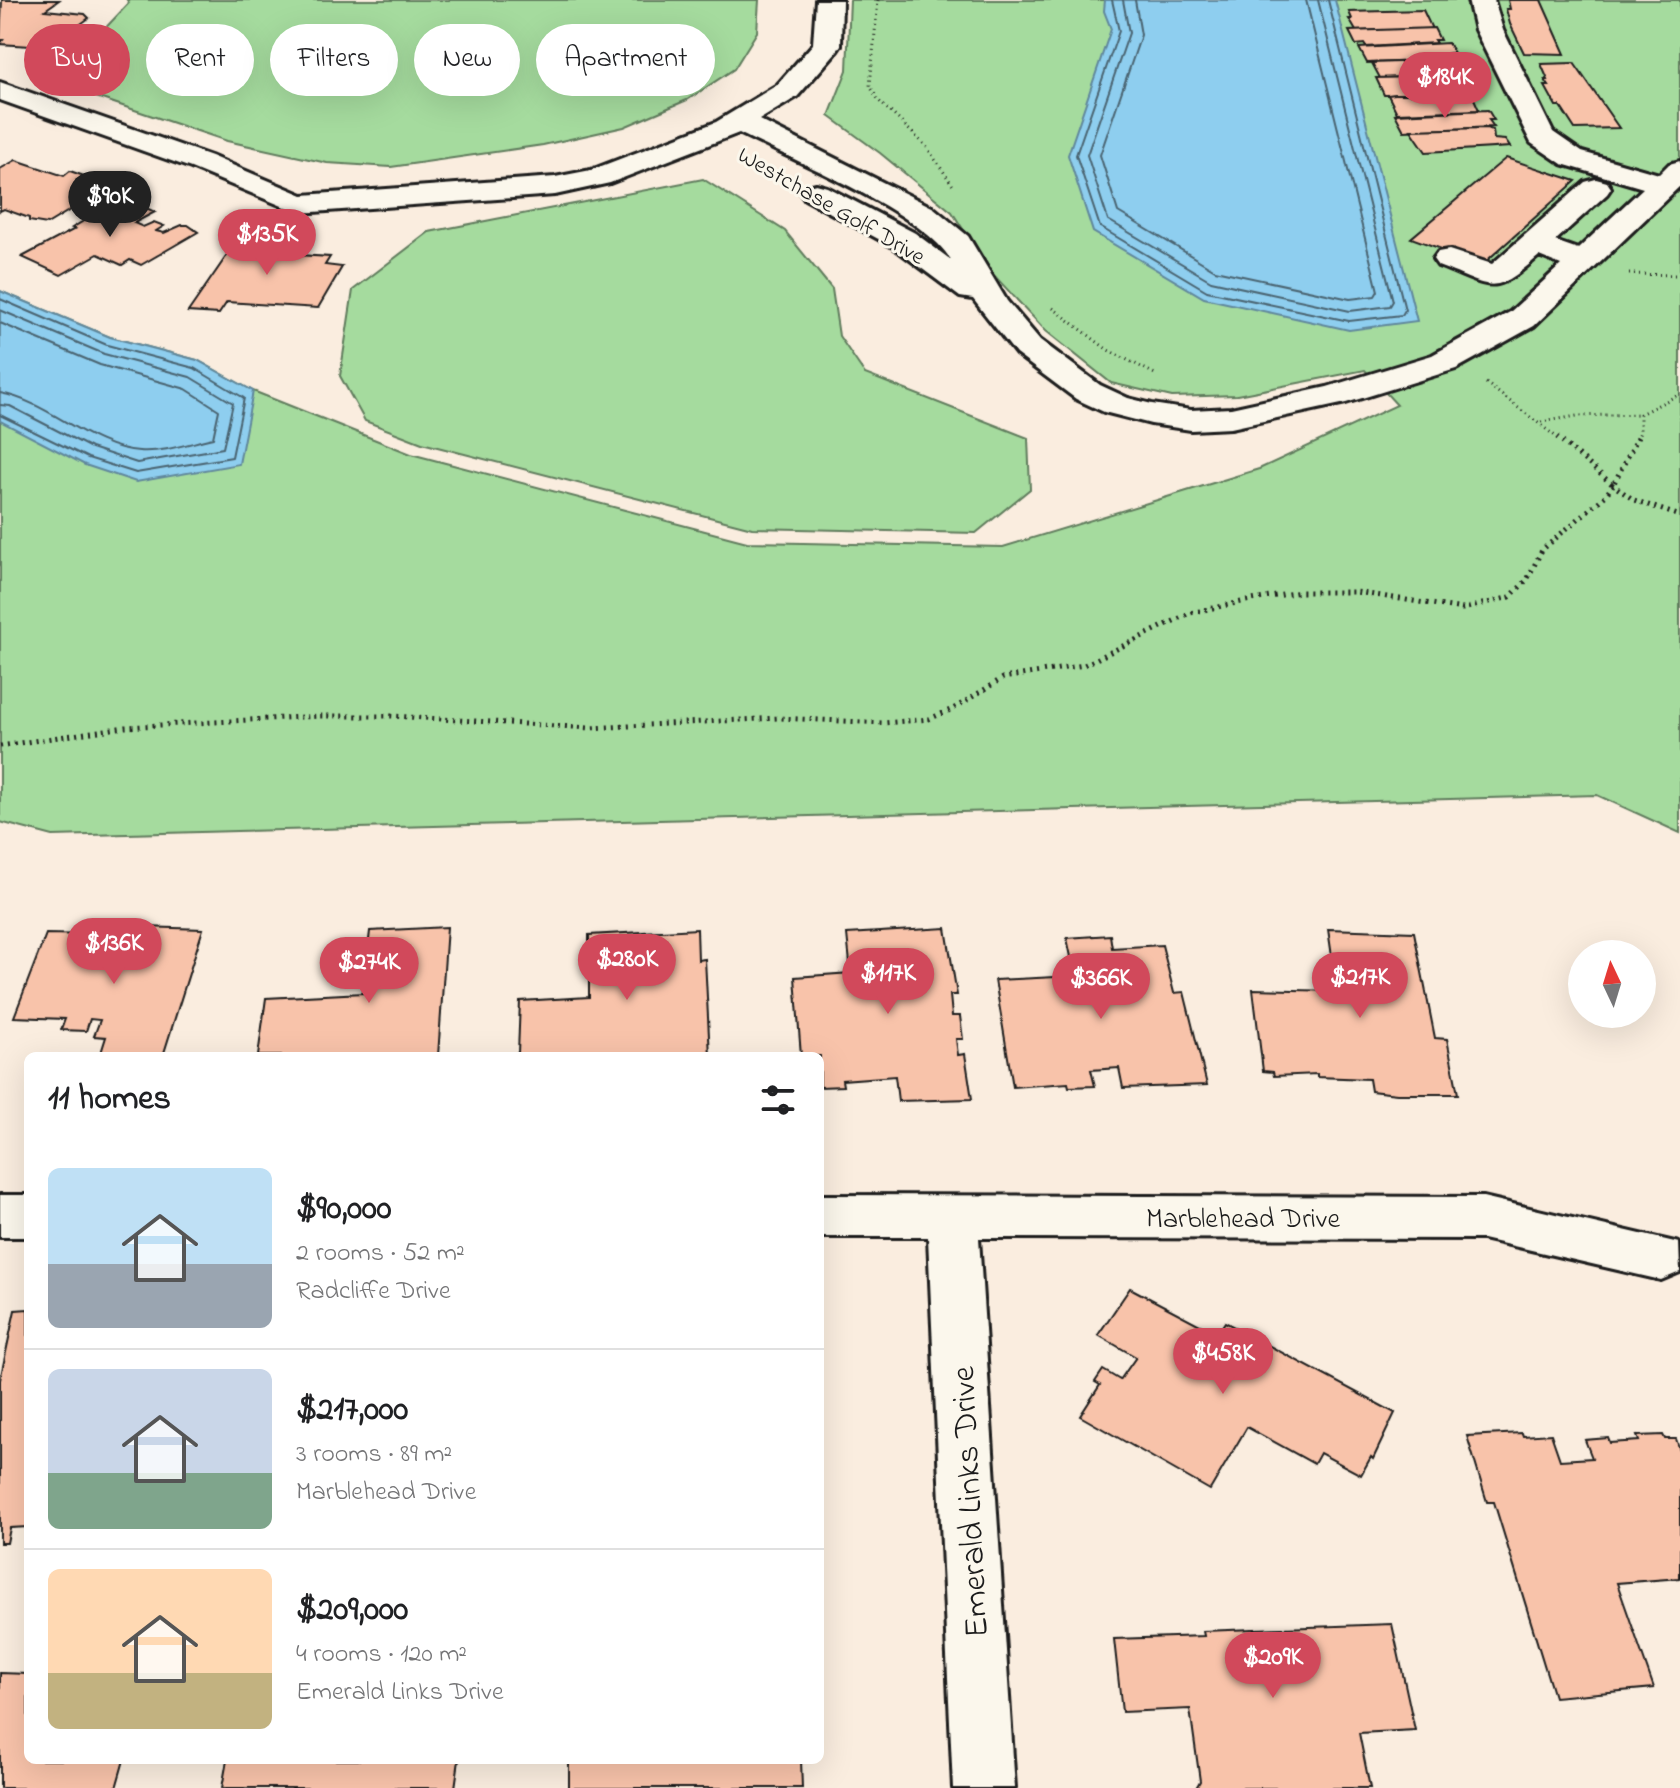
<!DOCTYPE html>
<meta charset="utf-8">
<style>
:root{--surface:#fff;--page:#f2f2f2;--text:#202124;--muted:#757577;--line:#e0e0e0;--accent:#d1495b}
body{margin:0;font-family:"Indie Flower",sans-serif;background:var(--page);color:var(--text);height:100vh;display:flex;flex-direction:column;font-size:30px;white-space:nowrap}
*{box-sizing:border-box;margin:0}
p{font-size:26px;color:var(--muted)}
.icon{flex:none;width:44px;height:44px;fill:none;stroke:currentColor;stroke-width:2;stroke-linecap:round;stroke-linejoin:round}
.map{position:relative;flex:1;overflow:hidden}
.side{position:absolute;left:24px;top:1052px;width:800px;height:712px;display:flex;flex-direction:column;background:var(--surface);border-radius:12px;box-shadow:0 8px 32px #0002}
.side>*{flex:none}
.hud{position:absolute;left:24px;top:24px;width:800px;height:72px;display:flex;gap:16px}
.needle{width:52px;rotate:356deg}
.fabs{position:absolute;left:1568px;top:940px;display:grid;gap:16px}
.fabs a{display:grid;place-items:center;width:88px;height:88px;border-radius:50%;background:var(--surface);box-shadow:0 8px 32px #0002;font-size:40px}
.price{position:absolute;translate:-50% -68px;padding:0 18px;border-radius:28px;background:var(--accent);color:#fff;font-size:26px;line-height:52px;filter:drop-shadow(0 2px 4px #0008)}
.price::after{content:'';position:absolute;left:50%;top:48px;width:24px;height:18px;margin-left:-12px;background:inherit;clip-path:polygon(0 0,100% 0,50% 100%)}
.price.on{background:#222;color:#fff}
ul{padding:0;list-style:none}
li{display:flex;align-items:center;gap:24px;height:200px;padding:0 24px}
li+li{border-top:2px solid var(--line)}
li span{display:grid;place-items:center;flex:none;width:224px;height:160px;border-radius:12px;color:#555}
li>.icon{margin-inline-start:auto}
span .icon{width:96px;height:96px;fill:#fffc;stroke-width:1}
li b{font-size:34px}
h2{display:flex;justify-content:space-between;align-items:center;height:96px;padding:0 24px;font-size:34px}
.tag{padding:0 28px;border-radius:36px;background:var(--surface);box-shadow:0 8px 32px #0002;font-size:28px;line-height:72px}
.tag.on{background:var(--accent);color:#fff}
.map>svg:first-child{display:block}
.green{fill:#a5db9e;stroke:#607c5d;stroke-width:2}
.water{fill:#8eceef;stroke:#60879b;stroke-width:2}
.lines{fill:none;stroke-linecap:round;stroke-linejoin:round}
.shore{stroke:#4a6370;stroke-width:2}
.building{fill:#f8c3aa;stroke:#1c1c1c;stroke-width:2}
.minor-casing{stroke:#1c1c1c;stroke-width:6}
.path-far1{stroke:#1c1c1c;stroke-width:3;stroke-dasharray:1 4;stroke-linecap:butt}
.path{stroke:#1c1c1c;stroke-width:5;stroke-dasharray:2 5;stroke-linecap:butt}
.minor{fill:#fbf7ec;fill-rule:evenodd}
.labels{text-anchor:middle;stroke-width:6;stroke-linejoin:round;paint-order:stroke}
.far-street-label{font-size:24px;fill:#1c1c1c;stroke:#fbf7ec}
.street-label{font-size:28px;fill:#1c1c1c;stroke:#fbf7ec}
.near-street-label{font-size:34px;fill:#1c1c1c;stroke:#fbf7ec}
</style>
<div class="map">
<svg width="1680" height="1788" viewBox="0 0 1680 1788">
<rect width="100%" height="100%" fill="#faeddf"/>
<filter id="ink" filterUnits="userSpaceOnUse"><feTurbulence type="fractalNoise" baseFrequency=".0125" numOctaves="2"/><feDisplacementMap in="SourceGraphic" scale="16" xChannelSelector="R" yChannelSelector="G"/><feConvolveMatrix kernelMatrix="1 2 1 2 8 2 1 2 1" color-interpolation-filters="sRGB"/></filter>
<g filter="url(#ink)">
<!-- green -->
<g class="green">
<path d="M127 0H759L757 32 734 69 687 100 624 127 543 145 391 167 327 163 227 141 87 94 49 73 97 37 129 3Z"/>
<path d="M850 0H1680V833L1597 795 53 836 0 822V291L110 337 197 360 253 391 411 454 747 542 1003 547 1259 469 1397 405 1365 370 1237 395 1172 397 1111 383 1046 331 990 271 952 212 880 153 829 116 847 70Z"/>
<path d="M703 179 785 231 832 289 839 336 865 374 1028 438 1030 489 976 533 752 528 422 443 365 421 340 376 353 290 429 232Z"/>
</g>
<!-- water -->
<g class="water">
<path d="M1105 0H1335L1417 321 1349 330 1204 298 1093 232 1068 155 1111 29 1104 11Z"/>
<path d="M0 291 110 337 197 360 253 391 239 464 136 482 85 465 0 421Z"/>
</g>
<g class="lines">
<!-- shore -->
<g class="shore">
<path d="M1112 0 1119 31 1076 155 1100 227 1207 291 1349 321 1402 315 1405 310 1328 0"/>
<path d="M1123 0 1129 33 1087 155 1108 220 1211 281 1350 311 1390 306 1393 301 1318 0"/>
<path d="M1135 0 1141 35 1100 155 1118 212 1215 270 1350 299 1375 296 1378 291 1306 0"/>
<path d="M0 299 107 345 194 368 244 398 232 457 136 473 88 458 0 415"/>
<path d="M0 310 104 354 190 377 233 403 223 448 137 463 91 448 10 406 0 405"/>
<path d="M0 323 100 365 186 389 219 410 213 438C190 443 163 453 139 451 88 447 50 402 0 393"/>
</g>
</g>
<!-- building -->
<g class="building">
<path d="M2 0H59L45 10 85 14 89 18 56 42 42 38 31 46 0 44 3 40H0Z"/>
<path d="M1508 0H1541L1565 54 1524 53 1510 24 1506 9H1510Z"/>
<path d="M1423 10 1432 29 1356 31 1349 19H1352L1349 12Z"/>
<path d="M1434 28 1440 40H1434L1436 43 1366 47 1364 44 1356 45 1349 31Z"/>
<path d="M1448 43 1454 53H1449L1453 60 1367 63 1359 48Z"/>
<path d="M1452 60 1462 75 1380 78 1372 63Z"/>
<path d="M1574 63 1619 128 1575 129 1560 106H1556L1545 86H1549L1545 80H1548L1541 64Z"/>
<path d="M1457 76 1461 82H1468L1472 88H1465L1468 94 1384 95 1376 78Z"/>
<path d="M1395 94H1472L1479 110 1397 113 1388 95Z"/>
<path d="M1488 110 1494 120H1489L1494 127 1404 131 1395 114Z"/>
<path d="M1486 128 1493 130 1494 139 1505 140 1510 147 1426 152 1411 130Z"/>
<path d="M1506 158 1576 181 1483 264 1411 238Z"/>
<path d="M16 160 64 176 70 171 84 176 77 180 88 184 77 191 95 195 47 224 29 221V218L4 209 0 211V169Z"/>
<path d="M125 196 148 205 144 207 155 212 134 223 143 227 154 222 164 226 156 231 164 233 182 225H188L198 232 141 265 130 260 122 265 98 254 61 275 22 257 75 229 72 228Z"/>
<path d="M241 235 292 239 282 254 330 257 325 265 342 267 318 308 227 302 219 314 188 312Z"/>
<path d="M144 927 203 929 163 1056H100L106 1037 94 1036 100 1020 90 1019 86 1031 61 1030 65 1019 14 1017 46 934 141 936Z"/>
<path d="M447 927 438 1056H258L266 998 363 993 370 931Z"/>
<path d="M946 928 957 995H950L952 1016H960L963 1039H956L958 1055 965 1054 972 1099 898 1101 895 1076 842 1080 843 1086 820 1087V1056H801L795 977 851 973 847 934Z"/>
<path d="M697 929 698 960 705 959 710 1056H503L518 1053 520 1001 589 997V935Z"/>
<path d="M1328 929 1414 932 1435 1038 1447 1039 1458 1094H1397L1371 1091 1369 1079 1317 1077V1074L1274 1076 1273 1072 1263 1071 1253 989 1337 991Z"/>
<path d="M1110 935 1112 948 1162 945 1174 993 1184 992 1207 1085 1123 1088 1119 1068 1091 1070 1095 1086 1069 1087 1068 1083 1013 1087 995 980 1075 976 1067 938Z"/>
<path d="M1130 1288 1217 1334 1225 1322 1395 1413 1373 1459 1371 1457 1361 1475 1320 1453 1314 1464 1247 1427 1210 1490 1080 1416 1100 1385 1095 1382 1103 1370 1120 1380 1136 1357 1098 1335Z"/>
<path d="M28 1309V1527L10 1528 7 1543H0V1380L15 1310Z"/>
<path d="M1522 1433 1523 1436 1551 1434 1560 1460 1592 1458 1585 1440 1608 1438 1610 1443 1639 1441 1637 1436 1663 1435 1665 1439H1676L1680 1450V1578L1617 1583 1654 1688 1554 1697 1494 1502H1487L1467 1436Z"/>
<path d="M1392 1624 1415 1730 1359 1733 1370 1788H1196L1200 1781 1190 1709 1122 1712 1114 1639 1204 1636 1203 1631Z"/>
<path d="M0 1673 28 1674V1760H124L116 1788H0Z"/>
<path d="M227 1760H459L455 1788H222Z"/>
<path d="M569 1760H801L802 1788H569Z"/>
</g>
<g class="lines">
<defs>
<g id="minor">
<path d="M816 0H842L841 45 837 51 797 97 759 120 934 208 968 236 1007 301 1040 340 1100 385 1128 398 1152 404 1191 410 1231 408 1327 387 1432 355 1510 312 1561 265 1539 256C1491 298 1494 287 1438 266L1433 259 1438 252 1449 250 1492 264 1585 182 1596 179 1607 182 1611 188 1607 194 1555 241 1578 249 1643 188 1562 164 1531 143 1475 30 1468 0H1494L1503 30 1553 132 1582 152 1659 174 1669 164 1680 161V186L1534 326 1456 369 1346 403 1231 428 1191 430 1151 424 1104 412 1076 399 1016 354 973 299 960 297 893 247 805 199 801 193 805 187 816 184 827 187 915 233 951 260C925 214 791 159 739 133L610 183 555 195 299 213 191 168 0 100V82L211 156 303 195 555 177 591 170 716 122 777 85 813 44Z"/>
<rect x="0" y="1195" width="28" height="42"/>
<path d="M820 1195 1483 1197 1679 1243 1680 1272 1661 1280 1483 1239 979 1238 1015 1788H953L928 1237H820Z"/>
</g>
</defs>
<!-- minor casing -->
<use href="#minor" class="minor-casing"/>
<!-- path-far1 -->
<g class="path-far1">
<path d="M878 0 870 86 879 101 926 146 954 187"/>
<path d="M1629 274 1680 275"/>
<path d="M1053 308 1108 350 1155 374"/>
<path d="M1486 383 1559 439"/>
<path d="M1541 422 1577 416 1640 414"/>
<path d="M1637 439 1640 432V414L1680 394"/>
</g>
<!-- path -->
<g class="path">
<path d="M1557 437 1613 485 1638 437"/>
<path d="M0 746 125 727 320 716H392L590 728 779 718 884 723 929 719 953 709 1003 678 1084 665 1190 613 1246 601 1300 592H1356L1463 609 1510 597 1527 580 1542 550 1605 496 1613 485 1634 500 1680 516"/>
</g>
<!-- minor -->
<use href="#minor" class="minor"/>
</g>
</g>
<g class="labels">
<!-- far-street labels -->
<g class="far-street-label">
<text transform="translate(832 205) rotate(30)" y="8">Westchase Golf Drive</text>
</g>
<!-- street labels -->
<g class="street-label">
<text x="1243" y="1227">Marblehead Drive</text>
</g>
<!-- near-street labels -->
<g class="near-street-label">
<text transform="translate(968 1502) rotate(-93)" y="12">Emerald Links Drive</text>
</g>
</g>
</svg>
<div class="fabs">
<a><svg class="needle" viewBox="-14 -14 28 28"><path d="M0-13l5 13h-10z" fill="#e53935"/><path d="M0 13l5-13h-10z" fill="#757577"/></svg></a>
</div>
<b class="price" style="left:1445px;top:120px">$184K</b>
<b class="price on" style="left:110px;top:239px">$90K</b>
<b class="price" style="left:267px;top:277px">$135K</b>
<b class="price" style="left:114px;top:986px">$136K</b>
<b class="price" style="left:627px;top:1002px">$280K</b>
<b class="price" style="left:369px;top:1005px">$274K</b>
<b class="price" style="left:888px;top:1016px">$117K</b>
<b class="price" style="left:1360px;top:1020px">$217K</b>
<b class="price" style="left:1101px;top:1021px">$366K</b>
<b class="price" style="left:1223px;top:1396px">$458K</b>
<b class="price" style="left:1273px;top:1700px">$209K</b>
<div class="hud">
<a class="tag on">Buy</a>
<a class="tag">Rent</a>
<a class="tag">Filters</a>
<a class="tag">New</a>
<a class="tag">Apartment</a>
</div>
<section class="side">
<h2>11 homes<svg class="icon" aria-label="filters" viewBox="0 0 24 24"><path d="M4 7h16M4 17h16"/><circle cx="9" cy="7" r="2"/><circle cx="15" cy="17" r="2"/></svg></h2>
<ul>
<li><span style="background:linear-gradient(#bfe0f5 60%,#9aa5b1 0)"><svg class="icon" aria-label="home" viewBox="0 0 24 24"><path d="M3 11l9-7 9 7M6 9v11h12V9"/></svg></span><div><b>$90,000</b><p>2 rooms · 52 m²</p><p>Radcliffe Drive</p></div></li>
<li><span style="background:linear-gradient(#c9d6e8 65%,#7fa58c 0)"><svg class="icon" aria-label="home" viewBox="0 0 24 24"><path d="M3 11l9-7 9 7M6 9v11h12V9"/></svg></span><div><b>$217,000</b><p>3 rooms · 89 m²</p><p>Marblehead Drive</p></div></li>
<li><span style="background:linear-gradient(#ffd9b3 65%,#c2b280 0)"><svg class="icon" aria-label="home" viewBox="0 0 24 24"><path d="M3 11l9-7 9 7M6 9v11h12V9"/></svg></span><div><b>$209,000</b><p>4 rooms · 120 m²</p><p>Emerald Links Drive</p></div></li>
</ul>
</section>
</div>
